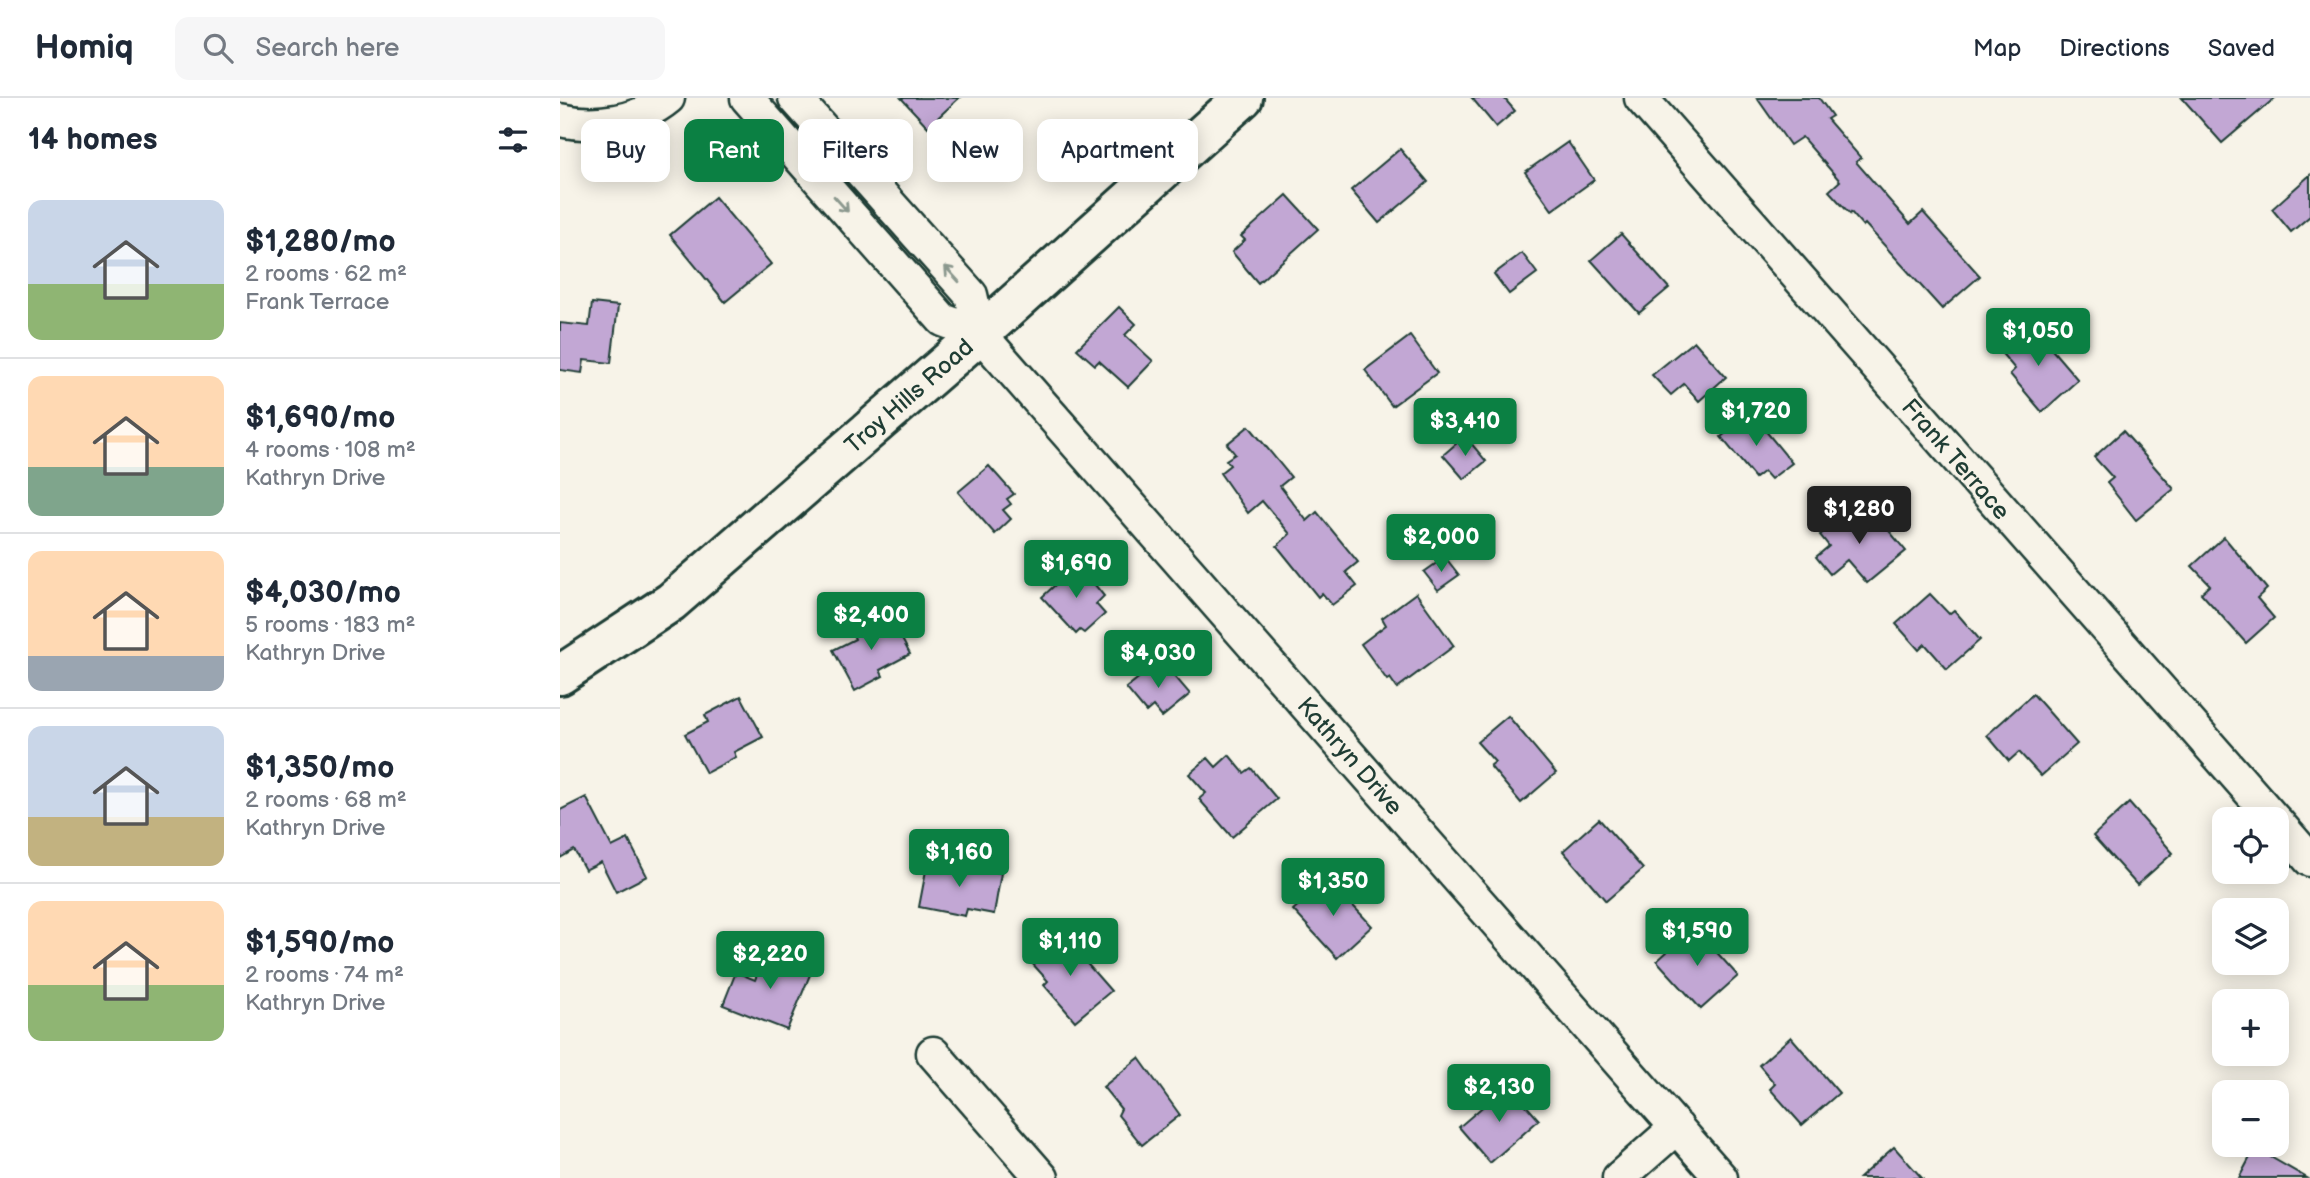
<!DOCTYPE html>
<meta charset="utf-8">
<style>
:root{--surface:#fff;--page:#f6f6f7;--text:#1f2937;--muted:#747a83;--line:#e0e1e3;--accent:#0b8043}
body{margin:0;font-family:"Balsamiq Sans",sans-serif;background:var(--page);color:var(--text);height:100vh;display:flex;flex-direction:column;font-size:26px;white-space:nowrap}
*{box-sizing:border-box;margin:0}
p{font-size:23px;color:var(--muted)}
.icon{flex:none;width:38px;height:38px;fill:none;stroke:currentColor;stroke-width:2;stroke-linecap:round;stroke-linejoin:round}
.map{position:relative;flex:1;overflow:hidden}
.drawer{display:flex;flex-direction:column;background:var(--surface);width:560px}
.drawer>*{flex:none}
.top-card{position:absolute;left:21px;top:21px;width:665px;height:63px;display:flex;gap:14px}
.buttons{position:absolute;left:1652px;top:709px;display:grid;gap:14px}
.buttons a{display:grid;place-items:center;width:77px;height:77px;border-radius:14px;background:var(--surface);box-shadow:0 4px 18px #0003;font-size:35px}
.price{position:absolute;translate:-50% -60px;padding:0 16px;border-radius:7px;background:var(--accent);color:#fff;font-size:23px;line-height:46px;filter:drop-shadow(0 2px 4px #0008)}
.price::after{content:'';position:absolute;left:50%;top:42px;width:21px;height:16px;margin-left:-10px;background:inherit;clip-path:polygon(0 0,100% 0,50% 100%)}
.price.on{background:#222;color:#fff}
ul{padding:0;list-style:none}
li{display:flex;align-items:center;gap:21px;height:175px;padding:0 28px}
li+li{border-top:2px solid var(--line)}
li span{display:grid;place-items:center;flex:none;width:196px;height:140px;border-radius:14px;color:#555}
li>.icon{margin-inline-start:auto}
span .icon{width:84px;height:84px;fill:#fffc;stroke-width:1}
li b{font-size:30px}
h2{display:flex;justify-content:space-between;align-items:center;height:84px;padding:0 28px;font-size:30px}
.tag{padding:0 24px;border-radius:14px;background:var(--surface);box-shadow:0 4px 18px #0003;font-size:24px;line-height:63px}
.tag.on{background:var(--accent);color:#fff}
header{display:flex;align-items:center;gap:42px;box-sizing:border-box;height:98px;padding:0 35px;background:var(--surface);border-bottom:2px solid var(--line)}
header strong{font-size:33px}
nav{display:flex;gap:38px;margin-inline-start:auto;font-size:24px}
.search{width:490px;height:63px;background:var(--page);display:flex;align-items:center;gap:18px;box-sizing:border-box;padding:0 24px;border-radius:14px;color:var(--muted);font-size:26px}
main{display:flex;flex:1;min-height:0}
.map>svg:first-child{display:block}
.building{fill:#c2a7d4;stroke:#1f3d34;stroke-width:2}
.lines{fill:none;stroke-linecap:round;stroke-linejoin:round}
.minor-casing{stroke:#1f3d34;stroke-width:37}
.secondary-casing{stroke:#1f3d34;stroke-width:44}
.minor{stroke:#f7f3e8;stroke-width:32}
.secondary{stroke:#f7f3e8;stroke-width:38}
.oneway{stroke:#8b988e}
.labels{text-anchor:middle;stroke-width:5;stroke-linejoin:round;paint-order:stroke}
.street-label{font-size:24px;fill:#1f3d34;stroke:#f7f3e8}
</style>
<header>
<strong>Homiq</strong>
<div class="search"><svg class="icon" aria-label="search" viewBox="0 0 24 24"><circle cx="10" cy="10" r="6"/><path d="M15 15l6 6"/></svg>Search here</div>
<nav><a>Map</a><a>Directions</a><a>Saved</a></nav>
</header>
<main>
<section class="drawer">
<h2>14 homes<svg class="icon" aria-label="filters" viewBox="0 0 24 24"><path d="M4 7h16M4 17h16"/><circle cx="9" cy="7" r="2"/><circle cx="15" cy="17" r="2"/></svg></h2>
<ul>
<li><span style="background:linear-gradient(#c9d6e8 60%,#8fb573 0)"><svg class="icon" aria-label="home" viewBox="0 0 24 24"><path d="M3 11l9-7 9 7M6 9v11h12V9"/></svg></span><div><b>$1,280/mo</b><p>2 rooms · 62 m²</p><p>Frank Terrace</p></div></li>
<li><span style="background:linear-gradient(#ffd9b3 65%,#7fa58c 0)"><svg class="icon" aria-label="home" viewBox="0 0 24 24"><path d="M3 11l9-7 9 7M6 9v11h12V9"/></svg></span><div><b>$1,690/mo</b><p>4 rooms · 108 m²</p><p>Kathryn Drive</p></div></li>
<li><span style="background:linear-gradient(#ffd9b3 75%,#9aa5b1 0)"><svg class="icon" aria-label="home" viewBox="0 0 24 24"><path d="M3 11l9-7 9 7M6 9v11h12V9"/></svg></span><div><b>$4,030/mo</b><p>5 rooms · 183 m²</p><p>Kathryn Drive</p></div></li>
<li><span style="background:linear-gradient(#c9d6e8 65%,#c2b280 0)"><svg class="icon" aria-label="home" viewBox="0 0 24 24"><path d="M3 11l9-7 9 7M6 9v11h12V9"/></svg></span><div><b>$1,350/mo</b><p>2 rooms · 68 m²</p><p>Kathryn Drive</p></div></li>
<li><span style="background:linear-gradient(#ffd9b3 60%,#8fb573 0)"><svg class="icon" aria-label="home" viewBox="0 0 24 24"><path d="M3 11l9-7 9 7M6 9v11h12V9"/></svg></span><div><b>$1,590/mo</b><p>2 rooms · 74 m²</p><p>Kathryn Drive</p></div></li>
</ul>
</section>
<div class="map">
<svg width="1750" height="1080" viewBox="0 0 1750 1080">
<rect width="100%" height="100%" fill="#f7f3e8"/>
<filter id="ink" filterUnits="userSpaceOnUse"><feTurbulence type="fractalNoise" baseFrequency=".0143" numOctaves="2"/><feDisplacementMap in="SourceGraphic" scale="14" xChannelSelector="R" yChannelSelector="G"/><feConvolveMatrix kernelMatrix="1 2 1 2 8 2 1 2 1" color-interpolation-filters="sRGB"/></filter>
<g filter="url(#ink)">
<!-- building -->
<g class="building">
<path d="M341 0H399L368 29Z"/>
<path d="M912 0H944L955 13 936 29Z"/>
<path d="M1197 0H1259L1272 18 1267 21 1301 60 1296 64 1350 126 1363 114 1420 178 1382 211 1305 126 1303 128 1291 114 1290 116 1269 93 1280 83 1242 39 1230 47Z"/>
<path d="M1622 0H1715L1662 45Z"/>
<path d="M1008 44 1034 82 992 112 965 74Z"/>
<path d="M840 51 868 84 819 125 791 92Z"/>
<path d="M1750 77V118L1731 134 1712 111Z"/>
<path d="M727 97 758 131 698 185 672 154 685 142 681 138Z"/>
<path d="M155 99 211 166 165 204 110 137Z"/>
<path d="M1061 136 1109 190 1079 215 1031 162Z"/>
<path d="M962 155 977 175 949 196 934 176Z"/>
<path d="M32 205 58 208 51 265 24 262 22 275 0 272V225L29 228Z"/>
<path d="M559 209 576 226 565 237 593 263 568 289 539 263 535 267 517 251Z"/>
<path d="M1470 226 1518 282 1482 314 1450 276 1455 271 1439 252Z"/>
<path d="M850 238 877 275 832 308 805 272Z"/>
<path d="M1134 243 1166 279 1139 303 1124 286 1111 297 1092 277Z"/>
<path d="M1191 315 1232 365 1211 381 1204 373 1195 380 1161 339Z"/>
<path d="M689 328 731 379 720 388 747 423 757 414 798 464 786 474 797 488 772 507 762 495 758 499 717 448 730 436 702 403 688 415 660 375 670 367 666 362 675 356 667 346Z"/>
<path d="M1563 333 1614 391 1576 422 1547 385 1553 380 1534 359Z"/>
<path d="M905 338 926 363 904 381 883 357Z"/>
<path d="M429 368 454 396 447 401 451 406 443 412 451 421 435 436 398 394Z"/>
<path d="M1295 408 1312 429 1320 422 1346 453 1307 485 1287 462 1270 476 1256 459 1269 448 1260 437Z"/>
<path d="M1664 439 1707 491 1697 500 1714 520 1686 545 1641 495 1650 487 1632 468Z"/>
<path d="M885 459 899 477 878 492 864 474Z"/>
<path d="M518 466 544 498 536 506 545 516 524 535 520 532 516 536 482 499Z"/>
<path d="M856 495 894 548 837 590 830 580 827 582 801 546 826 527 822 520Z"/>
<path d="M1370 496 1389 516 1394 512 1420 542 1387 571 1365 546 1359 552 1336 526Z"/>
<path d="M328 515 350 556 320 572 323 578 295 593 273 552 295 541 292 534Z"/>
<path d="M601 562 630 596 602 619 593 608 586 614 566 590Z"/>
<path d="M1473 596 1517 646 1481 678 1459 654 1449 663 1427 637Z"/>
<path d="M181 598 203 639 174 654 176 659 146 675 125 636 148 624 145 617Z"/>
<path d="M948 618 996 675 961 705 930 668 935 664 917 644Z"/>
<path d="M669 657 684 675 691 670 717 701 672 739 639 701 646 695 629 676 648 660 656 669Z"/>
<path d="M26 699 52 749 68 741 87 778 56 794 41 764 25 772 14 752 0 760V712Z"/>
<path d="M1569 705 1613 755 1577 787 1533 738Z"/>
<path d="M1039 721 1083 771 1046 803 1003 753Z"/>
<path d="M368 762 441 775 434 816 407 811 405 818 359 809Z"/>
<path d="M768 781 812 828 777 860 733 812Z"/>
<path d="M1134 829 1178 878 1141 911 1097 863Z"/>
<path d="M502 837 551 893 515 923 484 887 488 883 471 864Z"/>
<path d="M206 854 252 872 227 932 163 907 176 874 195 882Z"/>
<path d="M1231 939 1279 995 1242 1027 1210 991 1215 986 1199 967Z"/>
<path d="M579 960 620 1017 582 1047 558 1017 561 1011 543 989Z"/>
<path d="M948 987 979 1022 930 1065 899 1029Z"/>
<path d="M1334 1049 1362 1080H1299Z"/>
<path d="M1695 1050 1747 1080H1679Z"/>
</g>
<g class="lines">
<defs>
<g id="minor">
<path d="M187 0 383 222 420 236"/>
<path d="M235 0 411 197 420 236 1161 1080"/>
<path d="M1081 0 1714 721"/>
<path d="M0 22C36 30 79 24 108 0"/>
<path d="M1717 724 1750 762"/>
<path d="M373 955 482 1080"/>
<path d="M1059 1080 1117 1029"/>
</g>
<path id="secondary" d="M0 577 111 504 420 236 683 0"/>
</defs>
<!-- minor casing -->
<use href="#minor" class="minor-casing"/>
<!-- secondary casing -->
<use href="#secondary" class="secondary-casing"/>
<!-- minor -->
<use href="#minor" class="minor"/>
<!-- secondary -->
<use href="#secondary" class="secondary"/>
</g>
<!-- one-way arrows -->
<defs><path id="oneway-shaft" d="M-6 0H5M1.5-3L5.5 0L1.5 3" fill="none" stroke-width="1.6" stroke-linecap="round" stroke-linejoin="round" transform="scale(1.75)"/></defs>
<g class="oneway">
<use href="#oneway-shaft" transform="translate(281 106) rotate(48)"/>
<use href="#oneway-shaft" transform="translate(392 176) rotate(-132)"/>
</g>
</g>
<g class="labels">
<!-- street labels -->
<g class="street-label">
<text transform="translate(349 298) rotate(-41)" y="8">Troy Hills Road</text>
<text transform="translate(1396 361) rotate(49)" y="8">Frank Terrace</text>
<text transform="translate(790 658) rotate(49)" y="8">Kathryn Drive</text>
</g>
</g>
</svg>
<div class="buttons">
<a><svg class="icon" aria-label="locate" viewBox="0 0 24 24"><circle cx="12" cy="12" r="6"/><path d="M12 2v4M12 18v4M2 12h4M18 12h4"/></svg></a>
<a><svg class="icon" aria-label="layers" viewBox="0 0 24 24"><path d="M12 4l9 5-9 5-9-5zM3 14l9 5 9-5"/></svg></a>
<a>+</a>
<a>−</a>
</div>
<b class="price" style="left:1478px;top:270px">$1,050</b>
<b class="price" style="left:1196px;top:350px">$1,720</b>
<b class="price" style="left:905px;top:360px">$3,410</b>
<b class="price on" style="left:1299px;top:448px">$1,280</b>
<b class="price" style="left:881px;top:476px">$2,000</b>
<b class="price" style="left:516px;top:502px">$1,690</b>
<b class="price" style="left:311px;top:554px">$2,400</b>
<b class="price" style="left:598px;top:592px">$4,030</b>
<b class="price" style="left:399px;top:791px">$1,160</b>
<b class="price" style="left:773px;top:820px">$1,350</b>
<b class="price" style="left:1137px;top:870px">$1,590</b>
<b class="price" style="left:510px;top:880px">$1,110</b>
<b class="price" style="left:210px;top:893px">$2,220</b>
<b class="price" style="left:939px;top:1026px">$2,130</b>
<div class="top-card">
<a class="tag">Buy</a>
<a class="tag on">Rent</a>
<a class="tag">Filters</a>
<a class="tag">New</a>
<a class="tag">Apartment</a>
</div>
</div>
</main>
